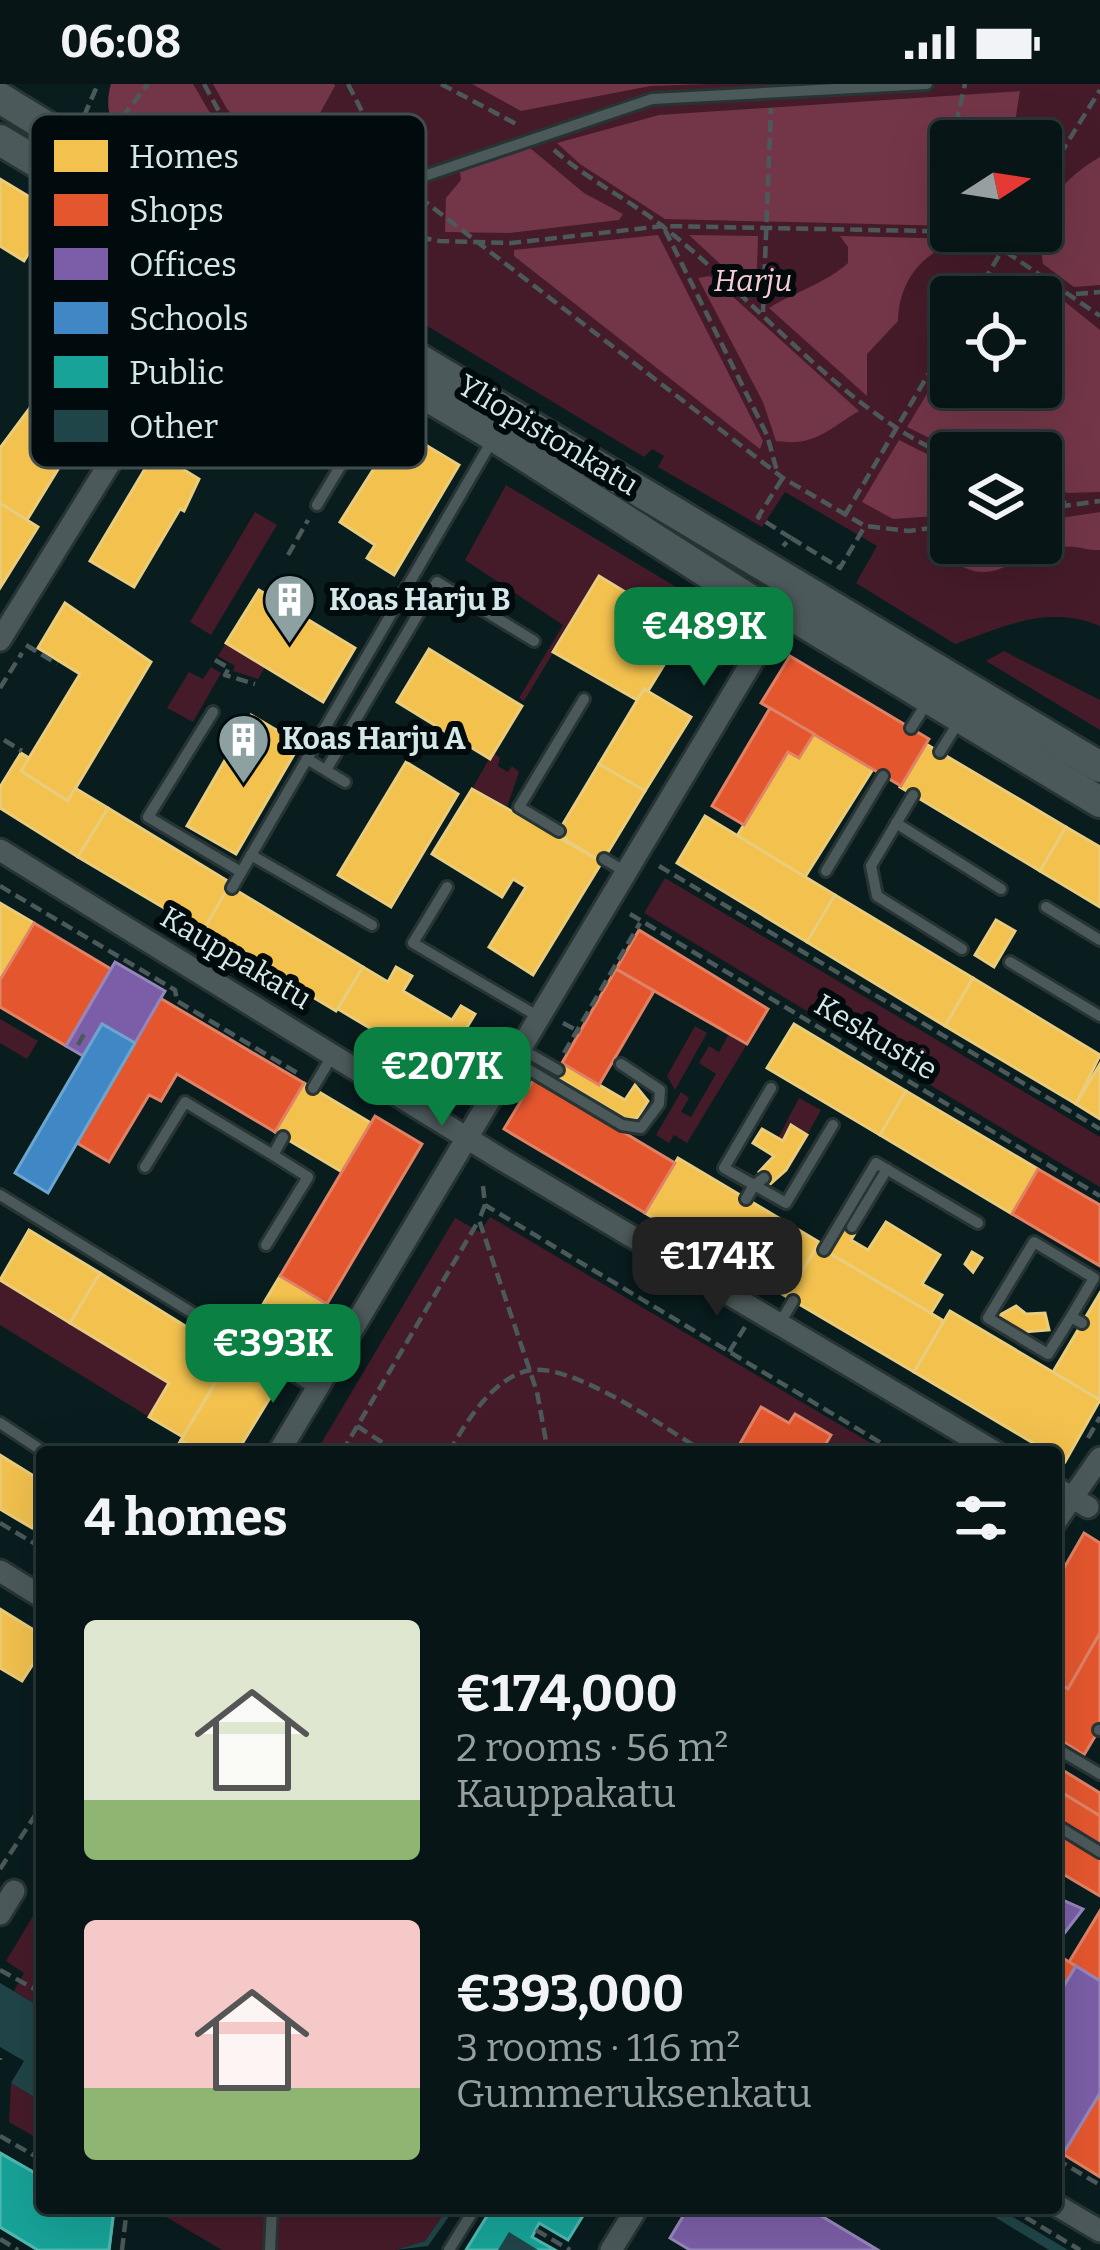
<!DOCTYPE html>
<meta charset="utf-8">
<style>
:root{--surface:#071516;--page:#152223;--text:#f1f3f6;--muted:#989fa1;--line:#283435;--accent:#0b8043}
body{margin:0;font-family:Bitter,serif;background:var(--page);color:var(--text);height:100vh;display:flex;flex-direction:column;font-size:45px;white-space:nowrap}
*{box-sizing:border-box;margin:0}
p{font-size:39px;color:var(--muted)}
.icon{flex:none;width:66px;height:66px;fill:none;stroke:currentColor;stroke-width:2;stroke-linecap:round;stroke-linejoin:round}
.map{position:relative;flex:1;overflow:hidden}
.panel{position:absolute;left:36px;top:1362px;width:1026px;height:768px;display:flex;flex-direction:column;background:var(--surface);border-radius:12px;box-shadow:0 12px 48px #0002,0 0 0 3px var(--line)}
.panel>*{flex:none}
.needle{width:78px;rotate:78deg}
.controls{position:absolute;left:930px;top:36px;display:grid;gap:24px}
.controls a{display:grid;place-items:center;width:132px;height:132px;border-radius:12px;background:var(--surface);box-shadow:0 12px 48px #0002,0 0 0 3px var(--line);font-size:60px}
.price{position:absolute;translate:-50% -102px;padding:0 27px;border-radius:24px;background:var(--accent);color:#fff;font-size:39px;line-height:78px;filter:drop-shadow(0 3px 6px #0008)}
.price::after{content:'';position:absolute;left:50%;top:72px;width:36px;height:27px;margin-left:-18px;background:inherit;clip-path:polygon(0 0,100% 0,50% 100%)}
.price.selected{background:#222;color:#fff}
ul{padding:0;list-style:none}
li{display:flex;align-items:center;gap:36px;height:300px;padding:0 48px}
li span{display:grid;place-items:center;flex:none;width:336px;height:240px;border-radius:12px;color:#555}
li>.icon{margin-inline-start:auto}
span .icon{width:144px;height:144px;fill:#fffc;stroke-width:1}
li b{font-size:51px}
h2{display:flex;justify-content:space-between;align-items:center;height:144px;padding:0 48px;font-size:51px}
.status{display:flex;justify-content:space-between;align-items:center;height:84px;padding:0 60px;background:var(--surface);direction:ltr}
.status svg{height:33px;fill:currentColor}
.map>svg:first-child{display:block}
.green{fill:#461b29;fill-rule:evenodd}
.forest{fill:#733648}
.homes{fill:#f2c14e;stroke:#e9cd7c;stroke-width:3}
.shops{fill:#e4572e;stroke:#df8266;stroke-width:3}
.offices{fill:#7b5ea7;stroke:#9687bb;stroke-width:3}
.schools{fill:#3f88c5;stroke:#6ca5d0;stroke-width:3}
.public{fill:#17a398;stroke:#50b8b0;stroke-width:3}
.building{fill:#204548}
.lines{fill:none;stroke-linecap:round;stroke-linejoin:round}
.service-casing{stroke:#283434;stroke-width:16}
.minor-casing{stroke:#283434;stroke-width:27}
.secondary-casing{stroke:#283434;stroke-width:36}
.path{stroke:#4c595a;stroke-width:4.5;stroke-dasharray:12 6;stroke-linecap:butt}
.service{stroke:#4c595a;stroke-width:10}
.minor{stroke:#4c595a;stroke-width:21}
.secondary{stroke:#4c595a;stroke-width:30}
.labels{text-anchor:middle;stroke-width:12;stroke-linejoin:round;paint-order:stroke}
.park-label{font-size:30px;font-style:italic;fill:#f9cbd4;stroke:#010a0c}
.street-label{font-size:30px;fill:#d4e8e9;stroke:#010a0c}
.poi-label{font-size:30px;font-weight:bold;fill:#d4e8e9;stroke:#010a0c;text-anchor:start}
.key{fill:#010a0c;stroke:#404d4e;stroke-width:3}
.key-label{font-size:33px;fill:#d4e8e9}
</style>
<div class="status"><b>06:08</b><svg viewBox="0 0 49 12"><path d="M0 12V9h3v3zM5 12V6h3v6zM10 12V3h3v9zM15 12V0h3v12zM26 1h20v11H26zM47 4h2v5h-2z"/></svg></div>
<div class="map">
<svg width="1100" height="2166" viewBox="0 0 1100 2166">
<rect width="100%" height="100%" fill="#091c1e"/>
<!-- green -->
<g class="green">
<path d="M111 0H1100V542C1049 520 1005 542 955 560L856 499 877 462 785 408 762 443 658 383 664 372 652 365 644 373 139 68C116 51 101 30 111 0ZM951 57H1041V147H951ZM951 213H1041V303H951ZM951 369H1041V459H951Z"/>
<path d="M506 401 738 540 742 548 722 583 671 566 599 493 524 617 519 614 563 541 465 476Z"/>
<path d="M255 428 277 441 211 551 190 538Z"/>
<path d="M226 559 265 583 258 595 233 587 235 582 218 572Z"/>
<path d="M1004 567 1100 616V646L986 577Z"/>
<path d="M211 583 221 589 193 638 167 624 189 588 203 595Z"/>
<path d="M493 668 500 674 498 682 508 688 512 682 519 688 506 726 472 705Z"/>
<path d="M665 794 1100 1053V1103L644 829Z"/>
<path d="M0 935 38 957 27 975 0 959Z"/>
<path d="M695 942 707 949 675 1006 667 992Z"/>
<path d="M729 950 747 960 687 1059 674 1051 669 1059 656 1051 681 1008 689 1014 681 1028 691 1033 716 990 699 979 709 962 719 968Z"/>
<path d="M799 1014 821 1026 807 1051 792 1042 783 1057 778 1054Z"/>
<path d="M490 1133 886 1368H316L455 1134 480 1148Z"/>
<path d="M0 1196 169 1299 149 1333 0 1241Z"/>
<path d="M42 1817V1924L14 1907 24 1889 6 1877Z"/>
<path d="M11 1999 39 2016 42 2011V2057L9 2038Z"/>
<path d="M151 2124H448L425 2157 395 2166H222Z"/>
</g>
<!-- forest -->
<g class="forest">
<path d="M111 0H193L213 34 279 106 277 119 257 139C218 116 149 86 120 54 108 41 106 16 111 0Z"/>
<path d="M213 0H334L335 2 287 88 227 25Z"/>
<path d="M472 0H708L650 2 521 27Z"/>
<path d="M1020 7 1012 57H951V142L665 135 580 80 557 59 659 31Z"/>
<path d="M530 64 584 109 623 130 619 136 509 149 445 148 446 114 461 96 460 88Z"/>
<path d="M1100 73V201L1074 203 1043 180C1035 130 1057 98 1100 73Z"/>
<path d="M658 151 763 357 760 365 514 172V166Z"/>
<path d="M689 151 758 152 756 213Z"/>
<path d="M840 152 965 155C924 166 899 195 898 237L867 270V312L769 224C795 208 826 199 848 179V163Z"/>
<path d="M710 192 859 327C828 345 815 363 776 357L763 318 698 194Z"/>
<path d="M1017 193 1064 217 1100 246V408L1068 409 1041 400V369H960L907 343 951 270V303H1041V213H985L995 197 1008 206Z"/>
<path d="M899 356 951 382V431L893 435 862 418Z"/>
<path d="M1100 428V466C1088 467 1074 461 1063 463 997 471 1001 514 933 465L960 459H1041V437Z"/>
</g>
<!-- homes -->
<g class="homes">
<path d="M0 95 53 127 24 177 0 162Z"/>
<path d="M35 317 82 346 27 436 0 419V364Z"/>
<path d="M399 345 459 381 394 491 367 474 375 461 340 438Z"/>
<path d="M155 368 199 395 184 427 180 425 134 503 90 477Z"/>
<path d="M0 419 38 443 0 504Z"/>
<path d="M599 492 686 545 648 607 644 605 637 616 553 568Z"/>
<path d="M259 506 355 564 323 618 226 559Z"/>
<path d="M65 519 151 578 68 717 21 687 80 590 38 564Z"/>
<path d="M429 565 522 622 490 675 397 618Z"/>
<path d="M644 605 691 633 645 707 599 680Z"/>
<path d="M251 631 300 660 236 770 187 742Z"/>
<path d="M814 650 873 685 805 793 737 752 788 668 799 674Z"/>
<path d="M926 660 1066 743 1040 787 900 703Z"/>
<path d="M21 669 29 674 21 687 44 702 68 717 75 704 108 724 78 773 0 724V703Z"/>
<path d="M406 678 458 710 391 823 338 791Z"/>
<path d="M599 680 645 707 602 778 557 750Z"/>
<path d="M472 705 602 778 533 891 489 863 526 803 513 795 502 813 432 770Z"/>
<path d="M108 724 231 799 203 847 78 773Z"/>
<path d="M705 732 835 811 807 858 677 779Z"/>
<path d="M1066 743 1100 763V823L1040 787Z"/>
<path d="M229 802 363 883 336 927 203 847Z"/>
<path d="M835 811 973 894 945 942 807 858Z"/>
<path d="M0 819 34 839 0 896Z"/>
<path d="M996 836 1015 847 994 883 975 871Z"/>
<path d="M363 883 388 898 396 883 412 892 403 907 452 936 461 922 475 930 466 945 487 958 462 999 338 925Z"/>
<path d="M973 894 1100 971 1076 1020 945 942Z"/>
<path d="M794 940 906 1007 880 1051 767 984Z"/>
<path d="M562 979 625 1016 635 1001 648 1017 637 1034 627 1035 554 991Z"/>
<path d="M1100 980V1035L1076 1020Z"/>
<path d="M304 999 371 1039 342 1088 275 1048Z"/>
<path d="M906 1007 1038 1085 1012 1130 880 1051Z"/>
<path d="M791 1041 807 1051 786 1086 769 1101 759 1088 774 1072 753 1059 762 1045 783 1057Z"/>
<path d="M678 1074 819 1158 787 1213 645 1129Z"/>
<path d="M886 1138 940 1171 922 1200 942 1211 931 1229 829 1169 847 1140 857 1146 851 1156 868 1166Z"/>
<path d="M29 1146 100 1189 70 1239 0 1196Z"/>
<path d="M817 1162 944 1237 914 1288 787 1213Z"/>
<path d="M972 1168 982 1174 973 1188 965 1180Z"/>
<path d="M100 1189 232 1271 183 1353 149 1333 169 1299 70 1239Z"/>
<path d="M280 1192 327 1220 237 1368H201L181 1356Z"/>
<path d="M1100 1209V1316L1053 1288Z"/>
<path d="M1016 1222 1026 1230 1045 1229 1049 1246 1023 1248 1010 1242 1000 1231Z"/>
<path d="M950 1227 1100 1316 1065 1378 914 1288Z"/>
<path d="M181 1356 201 1368H174Z"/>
<path d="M0 1371 42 1397V1426L32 1444 0 1425Z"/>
<path d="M0 1525 42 1551V1566L22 1597 0 1584Z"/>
</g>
<!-- shops -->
<g class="shops">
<path d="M790 572 929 655 901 702 761 619Z"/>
<path d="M770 624 814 650 799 674 788 668 744 741 712 722Z"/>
<path d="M34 839 111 885 66 962 0 923V896Z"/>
<path d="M639 846 768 925 747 960 616 885Z"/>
<path d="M616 885 654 907 599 1001 562 979Z"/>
<path d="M160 914 304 999 275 1048 177 990 161 1017 149 1011 109 1078 77 1059Z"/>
<path d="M534 995 675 1079 645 1129 504 1045Z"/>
<path d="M375 1032 422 1060 327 1220 280 1192Z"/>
<path d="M1038 1085 1100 1121V1182L1012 1130Z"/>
<path d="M761 1323 789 1339 795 1330 831 1351 821 1368H742L737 1365Z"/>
<path d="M1084 1449 1100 1459V1549L1068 1605 1056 1598V1498Z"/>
<path d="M1100 1549V1644L1084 1671 1056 1653V1598L1068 1605Z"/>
<path d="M1056 1682 1100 1709V1732L1056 1705Z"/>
<path d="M1056 1705 1100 1732V1812L1056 1786Z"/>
<path d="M1100 1827V1897L1069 1878Z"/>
<path d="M1056 1870 1076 1882 1056 1915Z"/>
<path d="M1100 2009V2093L1063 2070Z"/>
</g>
<!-- offices -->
<g class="offices">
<path d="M115 878 165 907 135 959 102 940 83 972 66 962Z"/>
<path d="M1056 1813 1083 1825 1056 1860Z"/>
<path d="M1076 1882 1100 1897V2009L1063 2070 1056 2065V1915Z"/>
<path d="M688 2124H808L878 2166H690L670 2154Z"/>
</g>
<!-- schools -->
<path class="schools" d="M102 940 135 959 48 1109 15 1089Z"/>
<!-- public -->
<g class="public">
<path d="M0 2069 42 2093V2124H98L113 2133 109 2166H38L0 2143Z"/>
<path d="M0 2069 42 2093V2124H98L113 2133 109 2166H38L0 2143Z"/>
<path d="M492 2124H585L587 2125 568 2156 539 2139 532 2153 555 2166H466Z"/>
</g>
<!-- building -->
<g class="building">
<path d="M0 1899 42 1924 39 2016 11 1999 24 1977 0 1963Z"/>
<path d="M448 2124H455L428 2162 395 2166 425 2157Z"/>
<path d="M980 2124H998L1068 2166H1049Z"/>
<path d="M509 2148 538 2166H498Z"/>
</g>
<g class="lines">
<defs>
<g id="service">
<path d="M275 154 309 131 652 15 927 0"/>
<path d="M317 421 393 295"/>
<path d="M213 628 148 733 241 788"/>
<path d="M911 644 928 617"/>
<path d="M940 668 959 637"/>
<path d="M307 675 345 698"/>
<path d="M326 686 437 498 534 557"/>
<path d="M913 711 871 782 877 812 962 865"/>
<path d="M896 739 1001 805"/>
<path d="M559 747 519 723 584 615"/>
<path d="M251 771 372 841"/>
<path d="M604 775 626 788"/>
<path d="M826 787 883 692"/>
<path d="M447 803 413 859 539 933"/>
<path d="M232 804 493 355"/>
<path d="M1046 823 1100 856"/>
<path d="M1010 878 1100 932"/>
<path d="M523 966 558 986"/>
<path d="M516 978 622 1041 641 1044 659 1020 660 1006 621 980"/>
<path d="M313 1004 332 972"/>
<path d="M145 1083 185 1018 273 1071 283 1053"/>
<path d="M764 1094 754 1101 786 1119 833 1041"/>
<path d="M0 1111 240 1258"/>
<path d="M746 1115 754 1101 724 1084 771 1004"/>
<path d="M852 1143 887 1085"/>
<path d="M266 1161 308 1093 273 1071"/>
<path d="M824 1166 876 1079 978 1139"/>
<path d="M701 1192 714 1170"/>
<path d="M1071 1233 1048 1270 988 1234 1034 1158 1094 1194 1071 1233 1082 1239"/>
<path d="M780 1239 793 1217"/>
<path d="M286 1287 316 1305"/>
<path d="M0 1339 44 1368"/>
<path d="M1099 1646H1100"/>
<path d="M1056 1664 1100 1690"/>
<path d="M1056 1741 1100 1768"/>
<path d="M270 2166 272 2124"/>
<path d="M449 2166 475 2124"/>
</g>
<g id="minor">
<path d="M0 556 217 206 229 177"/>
<path d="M0 766 501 1075 995 1368"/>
<path d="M279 1368 789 516"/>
<path d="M1056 1404 1088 1423"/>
<path d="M1056 1437 1100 1374"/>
<path d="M0 1487 42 1513"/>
<path d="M0 1830 14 1807"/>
<path d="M1056 2121 1100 2147"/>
<path d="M611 2166 637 2124"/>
</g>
<g id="secondary">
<path d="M0 14 247 166 260 180 1100 683"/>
<path d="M0 56 494 352 750 516 783 526 1100 718"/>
</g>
</defs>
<!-- service casing -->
<use href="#service" class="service-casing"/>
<!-- minor casing -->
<use href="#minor" class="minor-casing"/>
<!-- secondary casing -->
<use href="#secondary" class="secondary-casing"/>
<!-- path -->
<g class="path">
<path d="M204 0 221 31 299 115"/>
<path d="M348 0 391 84"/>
<path d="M441 0 520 42"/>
<path d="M84 32 98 0"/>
<path d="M111 48 148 0"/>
<path d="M952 57 965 0"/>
<path d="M554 66C589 97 630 116 666 145 755 215 848 331 951 373"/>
<path d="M1041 101 1100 6"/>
<path d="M419 113 783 394 865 442 909 447 951 441"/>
<path d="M349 139 439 157 511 159 663 142 977 148 1100 232"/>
<path d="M665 146 767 351 778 391"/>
<path d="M933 146 951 64"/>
<path d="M1076 210 1100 208"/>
<path d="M974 213 1014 147"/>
<path d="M763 228 771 24"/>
<path d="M782 395 758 433 791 454 783 462"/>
<path d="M1041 409 1066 419"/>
<path d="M1041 425 1100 417"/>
<path d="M845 431 951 252"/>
<path d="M791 454 840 484 865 442"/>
<path d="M288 471 308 436"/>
<path d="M717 530 727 572"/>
<path d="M26 561 57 580"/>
<path d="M215 576 229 584 225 591 255 600"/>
<path d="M0 604 22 569"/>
<path d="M4 656 22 667"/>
<path d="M659 782 1100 1045"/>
<path d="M0 802 175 906 177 917 299 990"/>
<path d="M630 830 1100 1112"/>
<path d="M204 853 206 849"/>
<path d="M563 939 580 948"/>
<path d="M78 961 84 950"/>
<path d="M564 969 640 839"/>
<path d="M483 1102 485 1121 896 1368"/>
<path d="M485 1121 479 1136 537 1308 548 1368"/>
<path d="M729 1268 745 1243"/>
<path d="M357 1342 397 1368"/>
<path d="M1088 1354 1100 1333"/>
<path d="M342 1368 479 1136"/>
<path d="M449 1368C466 1338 491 1297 526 1287 568 1275 667 1345 704 1368"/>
<path d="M0 1439 42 1464"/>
<path d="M0 1785 42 1721"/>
<path d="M0 1886 42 1909"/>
<path d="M0 1974V1976"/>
<path d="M0 2052 42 2076"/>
<path d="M1056 2075 1100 2101"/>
<path d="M1010 2124 1080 2166"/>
<path d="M100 2125V2124"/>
<path d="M536 2146 570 2166"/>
<path d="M0 2155 18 2166"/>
<path d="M122 2166 127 2124"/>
</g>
<!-- service -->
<use href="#service" class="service"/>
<!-- minor -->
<use href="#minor" class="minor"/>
<!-- secondary -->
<use href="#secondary" class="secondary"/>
</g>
<!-- icons -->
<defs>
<symbol id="building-pin" viewBox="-11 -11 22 30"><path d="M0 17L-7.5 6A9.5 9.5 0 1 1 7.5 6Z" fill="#8da1a2" stroke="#010a0c"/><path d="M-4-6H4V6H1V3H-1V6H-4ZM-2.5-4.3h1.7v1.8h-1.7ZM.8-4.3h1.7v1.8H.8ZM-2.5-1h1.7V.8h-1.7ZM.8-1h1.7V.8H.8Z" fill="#fff"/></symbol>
</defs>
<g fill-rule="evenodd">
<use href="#building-pin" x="260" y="486" width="59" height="81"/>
<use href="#building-pin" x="214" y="626" width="59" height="81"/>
</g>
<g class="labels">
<!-- park labels -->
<g class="park-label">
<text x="753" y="207">Harju</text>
</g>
<!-- street labels -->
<g class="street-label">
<text transform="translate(548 351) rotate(31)" y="10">Yliopistonkatu</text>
<text transform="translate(236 874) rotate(31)" y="10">Kauppakatu</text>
<text transform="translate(876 953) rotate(31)" y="10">Keskustie</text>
</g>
<!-- poi labels -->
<g class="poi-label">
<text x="329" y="526">Koas Harju B</text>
<text x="282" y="665">Koas Harju A</text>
</g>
</g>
<!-- legend -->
<rect x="30" y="30" width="396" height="354" rx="18" class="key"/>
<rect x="54" y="56" width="54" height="32" fill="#f2c14e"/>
<rect x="54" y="110" width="54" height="32" fill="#e4572e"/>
<rect x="54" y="164" width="54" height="32" fill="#7b5ea7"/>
<rect x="54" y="218" width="54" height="32" fill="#3f88c5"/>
<rect x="54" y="272" width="54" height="32" fill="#17a398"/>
<rect x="54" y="326" width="54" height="32" fill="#204548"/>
<g class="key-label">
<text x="129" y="84">Homes</text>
<text x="129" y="138">Shops</text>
<text x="129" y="192">Offices</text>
<text x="129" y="246">Schools</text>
<text x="129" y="300">Public</text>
<text x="129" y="354">Other</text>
</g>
</svg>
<div class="controls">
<a><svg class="needle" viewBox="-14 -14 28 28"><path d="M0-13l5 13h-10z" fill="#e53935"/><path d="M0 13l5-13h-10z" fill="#989fa1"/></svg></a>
<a><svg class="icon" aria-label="locate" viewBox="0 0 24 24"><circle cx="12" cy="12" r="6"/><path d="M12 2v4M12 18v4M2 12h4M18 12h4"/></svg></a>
<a><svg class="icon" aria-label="layers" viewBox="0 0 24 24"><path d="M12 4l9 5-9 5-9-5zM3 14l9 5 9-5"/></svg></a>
</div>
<b class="price" style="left:704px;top:605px">€489K</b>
<b class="price" style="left:442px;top:1045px">€207K</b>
<b class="price selected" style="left:717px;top:1235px">€174K</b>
<b class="price" style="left:273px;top:1322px">€393K</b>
<section class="panel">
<h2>4 homes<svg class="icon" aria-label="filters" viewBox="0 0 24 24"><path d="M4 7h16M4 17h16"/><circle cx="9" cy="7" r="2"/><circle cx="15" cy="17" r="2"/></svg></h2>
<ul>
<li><span style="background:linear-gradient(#dfe7d0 75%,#8fb573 0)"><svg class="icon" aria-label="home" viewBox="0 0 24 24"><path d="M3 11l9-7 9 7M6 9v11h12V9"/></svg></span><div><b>€174,000</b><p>2 rooms · 56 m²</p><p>Kauppakatu</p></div></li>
<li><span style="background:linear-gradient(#f6c9c9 70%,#8fb573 0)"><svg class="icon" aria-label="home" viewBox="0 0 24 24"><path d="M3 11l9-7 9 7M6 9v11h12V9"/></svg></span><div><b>€393,000</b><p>3 rooms · 116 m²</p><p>Gummeruksenkatu</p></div></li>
</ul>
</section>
</div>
